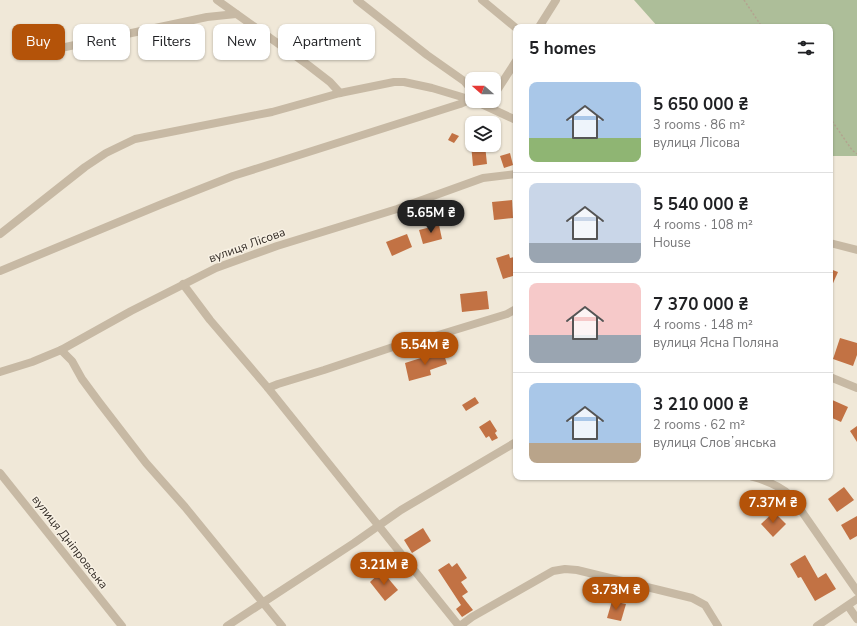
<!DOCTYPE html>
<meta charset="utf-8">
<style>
:root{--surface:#fff;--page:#f6f6f6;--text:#202124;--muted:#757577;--line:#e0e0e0;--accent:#b45309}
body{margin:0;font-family:"Nunito Sans",sans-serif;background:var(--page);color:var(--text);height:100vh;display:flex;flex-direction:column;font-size:15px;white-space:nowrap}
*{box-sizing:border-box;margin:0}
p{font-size:13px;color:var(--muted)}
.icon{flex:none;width:22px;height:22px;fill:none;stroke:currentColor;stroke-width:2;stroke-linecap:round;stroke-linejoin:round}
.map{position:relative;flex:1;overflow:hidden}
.panel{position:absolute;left:513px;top:24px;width:320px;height:456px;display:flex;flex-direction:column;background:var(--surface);border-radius:8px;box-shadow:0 1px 3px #0004}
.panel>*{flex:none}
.banner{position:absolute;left:12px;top:24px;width:380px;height:36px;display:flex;gap:8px}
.needle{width:26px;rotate:290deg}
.fabs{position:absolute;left:465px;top:72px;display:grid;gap:8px}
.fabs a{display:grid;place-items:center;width:36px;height:36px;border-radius:8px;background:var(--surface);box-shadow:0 1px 3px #0004;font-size:20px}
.price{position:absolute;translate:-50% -34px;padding:0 9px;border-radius:14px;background:var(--accent);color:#fff;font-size:13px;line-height:26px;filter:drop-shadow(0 1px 2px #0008)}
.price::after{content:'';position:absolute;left:50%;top:24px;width:12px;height:9px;margin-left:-6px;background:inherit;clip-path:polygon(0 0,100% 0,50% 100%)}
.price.active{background:#222;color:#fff}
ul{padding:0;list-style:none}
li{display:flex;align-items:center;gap:12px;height:100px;padding:0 16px}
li+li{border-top:1px solid var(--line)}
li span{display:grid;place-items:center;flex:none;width:112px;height:80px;border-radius:8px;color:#555}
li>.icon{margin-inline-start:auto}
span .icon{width:48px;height:48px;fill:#fffc;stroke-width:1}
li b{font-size:17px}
h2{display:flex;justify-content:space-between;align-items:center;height:48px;padding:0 16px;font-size:17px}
.chip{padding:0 14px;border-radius:8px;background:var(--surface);box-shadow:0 1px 3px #0004;font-size:14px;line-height:36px}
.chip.active{background:var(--accent);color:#fff}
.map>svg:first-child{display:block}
.green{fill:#adbe99}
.building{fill:#c27244}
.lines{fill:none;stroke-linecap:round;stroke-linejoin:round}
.path{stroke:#b3a38f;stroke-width:1.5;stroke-dasharray:2 2;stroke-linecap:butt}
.minor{stroke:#c7b9a4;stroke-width:8}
.labels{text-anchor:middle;stroke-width:3;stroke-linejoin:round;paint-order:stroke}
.street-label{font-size:12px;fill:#332c26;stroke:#f8f1e4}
</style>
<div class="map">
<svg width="857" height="626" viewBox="0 0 857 626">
<rect width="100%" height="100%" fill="#f0e8d8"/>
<!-- green -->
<path class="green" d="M634 0H857V156H830V27H658Z"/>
<!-- building -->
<g class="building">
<path d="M452 133 459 136 454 143 448 140Z"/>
<path d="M471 144 474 146 485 145 487 164 473 166Z"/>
<path d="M510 153 513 165 504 168 500 156Z"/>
<path d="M512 200 513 218 494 220 492 202Z"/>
<path d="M439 225 442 239 423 244 419 230Z"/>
<path d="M407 234 412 247 392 256 386 242Z"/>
<path d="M509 254 510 258 514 257 516 264V275L503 279 496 258Z"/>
<path d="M830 269 838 272 830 290Z"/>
<path d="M487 291 489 309 462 312 460 294Z"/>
<path d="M840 338 857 343V355L853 366 833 359Z"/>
<path d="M443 351 447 364 430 370 431 375 409 381 405 363Z"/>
<path d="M475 397 479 403 466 411 462 405Z"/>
<path d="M830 399 848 407 841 422 830 417Z"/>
<path d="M490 420 497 431 495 433 498 438 492 441 489 436 486 438 479 427Z"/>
<path d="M857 426V442L850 431Z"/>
<path d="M844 487 854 500 837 512 828 499Z"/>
<path d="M774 512 786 524 773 537 761 524Z"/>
<path d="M857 516V536L850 540 841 525Z"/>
<path d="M423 528 431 541 412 553 404 540Z"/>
<path d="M805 555 818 578 826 573 836 589 815 601 801 577 798 578 790 564Z"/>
<path d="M449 563 452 567 457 563 467 578 461 582 468 592 462 596 473 610 462 617 456 609 461 605 438 570Z"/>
<path d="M382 571 398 590 385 601 370 582Z"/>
<path d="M612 601 626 604 621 621 607 618Z"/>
</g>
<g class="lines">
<!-- path -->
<g class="path">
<path d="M744 0 762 27"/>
<path d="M830 118 852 150 857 154"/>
</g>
<!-- minor -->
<g class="minor">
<path d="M217 0 308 65 330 82 340 93"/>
<path d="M482 0 516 28"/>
<path d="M539 27 556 0"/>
<path d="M56 49 207 17 236 14"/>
<path d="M494 95 516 61"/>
<path d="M475 101 516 120"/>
<path d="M0 234 85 167 106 153 135 139 272 112 340 93 394 82H404L432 88 472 100"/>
<path d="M830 243 857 250"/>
<path d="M0 271 162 204 233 176 460 104 471 99 472 93 470 88 464 81 427 55 357 0"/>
<path d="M183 284 210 320 268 388 278 384 324 370 399 345 422 340 507 314 516 309"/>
<path d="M61 350 72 361 82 379 99 402 146 463 185 507 282 626"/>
<path d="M0 372 32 362 61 350 131 311 216 268 277 246 397 209 483 178 516 174"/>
<path d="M830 377 857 388"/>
<path d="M268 388 459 626"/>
<path d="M0 473 122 626"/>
<path d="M753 477C768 481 780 486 791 496L857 591"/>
<path d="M848 606 857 619"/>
<path d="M227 626 354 543 401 510 516 442"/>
<path d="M460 626 472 617 553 571 565 569 577 570 692 598 705 605 718 626"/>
<path d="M817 626 857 599"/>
</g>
</g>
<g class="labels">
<!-- street labels -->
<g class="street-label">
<text transform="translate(247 245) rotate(-20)" y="4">вулиця Лісова</text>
<text transform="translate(70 542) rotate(52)" y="4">вулиця Дніпровська</text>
</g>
</g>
</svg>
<div class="fabs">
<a><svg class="needle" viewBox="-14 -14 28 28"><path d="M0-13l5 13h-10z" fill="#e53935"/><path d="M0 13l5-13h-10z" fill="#757577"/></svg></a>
<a><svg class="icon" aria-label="layers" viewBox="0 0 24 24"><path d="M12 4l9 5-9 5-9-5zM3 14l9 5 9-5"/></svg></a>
</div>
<b class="price active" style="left:431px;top:234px">5.65M ₴</b>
<b class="price" style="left:425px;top:366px">5.54M ₴</b>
<b class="price" style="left:773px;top:524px">7.37M ₴</b>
<b class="price" style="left:384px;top:586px">3.21M ₴</b>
<b class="price" style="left:616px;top:611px">3.73M ₴</b>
<div class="banner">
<a class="chip active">Buy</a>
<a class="chip">Rent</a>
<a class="chip">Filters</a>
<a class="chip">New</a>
<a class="chip">Apartment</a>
</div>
<section class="panel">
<h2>5 homes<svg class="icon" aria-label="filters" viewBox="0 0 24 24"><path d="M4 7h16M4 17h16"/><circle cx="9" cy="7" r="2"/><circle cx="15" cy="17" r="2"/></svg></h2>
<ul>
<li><span style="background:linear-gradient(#a9c7e8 70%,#8fb573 0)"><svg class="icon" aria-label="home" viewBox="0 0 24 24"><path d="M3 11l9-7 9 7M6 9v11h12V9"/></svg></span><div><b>5 650 000 ₴</b><p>3 rooms · 86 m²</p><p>вулиця Лісова</p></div></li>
<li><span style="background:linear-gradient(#c9d6e8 75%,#9aa5b1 0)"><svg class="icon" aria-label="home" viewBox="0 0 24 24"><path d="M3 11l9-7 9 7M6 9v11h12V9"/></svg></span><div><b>5 540 000 ₴</b><p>4 rooms · 108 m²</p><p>House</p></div></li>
<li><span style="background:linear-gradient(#f6c9c9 65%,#9aa5b1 0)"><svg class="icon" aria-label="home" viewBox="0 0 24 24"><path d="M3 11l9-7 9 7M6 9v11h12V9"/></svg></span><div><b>7 370 000 ₴</b><p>4 rooms · 148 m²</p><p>вулиця Ясна Поляна</p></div></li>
<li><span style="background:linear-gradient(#a9c7e8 75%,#b9a48a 0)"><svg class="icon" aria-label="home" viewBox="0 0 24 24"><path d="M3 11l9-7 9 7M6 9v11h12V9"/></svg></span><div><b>3 210 000 ₴</b><p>2 rooms · 62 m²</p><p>вулиця Словʼянська</p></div></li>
</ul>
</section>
</div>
